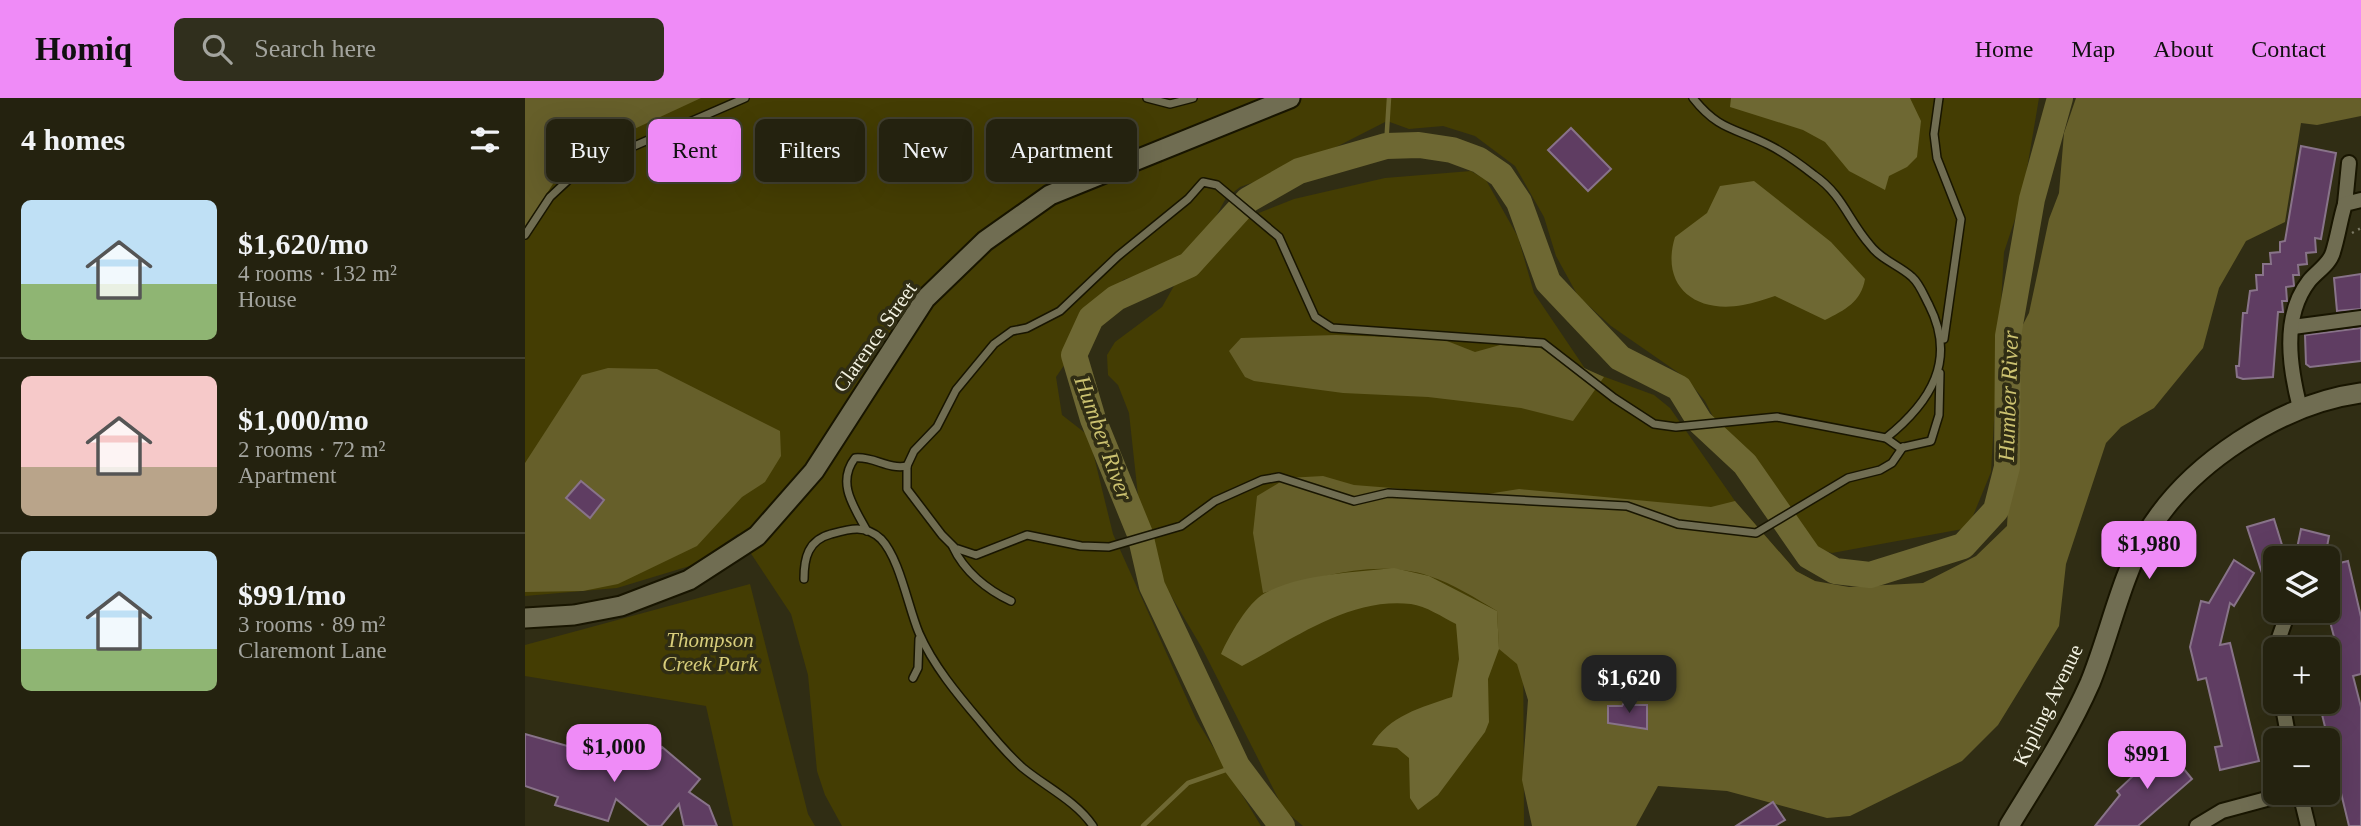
<!DOCTYPE html>
<meta charset="utf-8">
<style>
:root{--surface:#24220f;--page:#302f1d;--text:#f1f3f6;--muted:#a3a49e;--line:#413f2f;--accent:#ef8bf7}
body{margin:0;font-family:Georgia,serif;background:var(--page);color:var(--text);height:100vh;display:flex;flex-direction:column;font-size:26px;white-space:nowrap}
*{box-sizing:border-box;margin:0}
p{font-size:23px;color:var(--muted)}
.icon{flex:none;width:38px;height:38px;fill:none;stroke:currentColor;stroke-width:2;stroke-linecap:round;stroke-linejoin:round}
.map{position:relative;flex:1;overflow:hidden}
.sheet{display:flex;flex-direction:column;background:var(--surface);width:525px}
.sheet>*{flex:none}
.guide{position:absolute;left:21px;top:21px;width:665px;height:63px;display:flex;gap:14px}
.tools{position:absolute;left:1738px;top:448px;display:grid;gap:14px}
.tools a{display:grid;place-items:center;width:77px;height:77px;border-radius:10px;background:var(--surface);box-shadow:0 7px 28px #0002,0 0 0 2px var(--line);font-size:35px}
.price{position:absolute;translate:-50% -60px;padding:0 16px;border-radius:14px;background:var(--accent);color:#111;font-size:23px;line-height:46px;filter:drop-shadow(0 2px 4px #0008)}
.price::after{content:'';position:absolute;left:50%;top:42px;width:21px;height:16px;margin-left:-10px;background:inherit;clip-path:polygon(0 0,100% 0,50% 100%)}
.price.on{background:#222;color:#fff}
ul{padding:0;list-style:none}
li{display:flex;align-items:center;gap:21px;height:175px;padding:0 21px}
li+li{border-top:2px solid var(--line)}
li span{display:grid;place-items:center;flex:none;width:196px;height:140px;border-radius:10px;color:#555}
li>.icon{margin-inline-start:auto}
span .icon{width:84px;height:84px;fill:#fffc;stroke-width:1}
li b{font-size:30px}
h2{display:flex;justify-content:space-between;align-items:center;height:84px;padding:0 21px;font-size:30px}
.chip{padding:0 24px;border-radius:10px;background:var(--surface);box-shadow:0 7px 28px #0002,0 0 0 2px var(--line);font-size:24px;line-height:63px}
.chip.on{background:var(--accent);color:#111}
header{display:flex;align-items:center;gap:42px;box-sizing:border-box;height:98px;padding:0 35px;background:var(--accent);color:#111}
header strong{font-size:33px}
nav{display:flex;gap:38px;margin-inline-start:auto;font-size:24px}
.search{width:490px;height:63px;background:var(--page);display:flex;align-items:center;gap:18px;box-sizing:border-box;padding:0 24px;border-radius:10px;color:var(--muted);font-size:26px}
main{display:flex;flex:1;min-height:0}
.map>svg:first-child{display:block}
.green{fill:#443d03}
.forest{fill:#665f2a}
.water{fill:#6e6833}
.lines{fill:none;stroke-linecap:round;stroke-linejoin:round}
.stream{stroke:#6e6833;stroke-width:4.5}
.river{stroke:#6e6833;stroke-width:26}
.building{fill:#5f3d62;stroke:#887389;stroke-width:2}
.service-casing{stroke:#181500;stroke-width:10}
.minor-casing{stroke:#181500;stroke-width:18}
.tertiary-casing{stroke:#181500;stroke-width:23}
.path{stroke:#7e7b66;stroke-width:2.5;stroke-dasharray:2 5;stroke-linecap:butt}
.service{stroke:#706d52;stroke-width:7}
.minor{stroke:#706d52;stroke-width:14}
.tertiary{stroke:#706d52;stroke-width:19}
.labels{text-anchor:middle;stroke-width:7;stroke-linejoin:round;paint-order:stroke}
.street-label{font-size:21px;fill:#f4f3e3;stroke:#302d14}
.park-label{font-size:21px;font-style:italic;fill:#d7cd7b;stroke:#302d14}
.water-label{font-size:23px;font-style:italic;fill:#ccc270;stroke:#302d14}
</style>
<header>
<strong>Homiq</strong>
<div class="search"><svg class="icon" aria-label="search" viewBox="0 0 24 24"><circle cx="10" cy="10" r="6"/><path d="M15 15l6 6"/></svg>Search here</div>
<nav><a>Home</a><a>Map</a><a>About</a><a>Contact</a></nav>
</header>
<main>
<section class="sheet">
<h2>4 homes<svg class="icon" aria-label="filters" viewBox="0 0 24 24"><path d="M4 7h16M4 17h16"/><circle cx="9" cy="7" r="2"/><circle cx="15" cy="17" r="2"/></svg></h2>
<ul>
<li><span style="background:linear-gradient(#bfe0f5 60%,#8fb573 0)"><svg class="icon" aria-label="home" viewBox="0 0 24 24"><path d="M3 11l9-7 9 7M6 9v11h12V9"/></svg></span><div><b>$1,620/mo</b><p>4 rooms · 132 m²</p><p>House</p></div></li>
<li><span style="background:linear-gradient(#f6c9c9 65%,#b9a48a 0)"><svg class="icon" aria-label="home" viewBox="0 0 24 24"><path d="M3 11l9-7 9 7M6 9v11h12V9"/></svg></span><div><b>$1,000/mo</b><p>2 rooms · 72 m²</p><p>Apartment</p></div></li>
<li><span style="background:linear-gradient(#bfe0f5 70%,#8fb573 0)"><svg class="icon" aria-label="home" viewBox="0 0 24 24"><path d="M3 11l9-7 9 7M6 9v11h12V9"/></svg></span><div><b>$991/mo</b><p>3 rooms · 89 m²</p><p>Claremont Lane</p></div></li>
</ul>
</section>
<div class="map">
<svg width="1836" height="728" viewBox="0 0 1836 728">
<rect width="100%" height="100%" fill="#302d14"/>
<!-- green -->
<g class="green">
<path d="M0 0H1514L1497 100 1479 154 1466 374 1443 430 1307 455 1277 446 1200 342 1180 303 1161 280 1086 228 1053 198 1031 158 1019 119 990 68 950 38 918 28 884 31 862 23 772 69 715 89 701 100 676 146 643 167 598 182 531 279 537 317 564 338 588 436 671 621 736 728H317L300 697 292 673 283 577 266 516 213 436 168 467 92 490 0 498Z"/>
<path d="M946 73 961 82 993 139 1009 195 1061 272 1129 297 1145 310 1210 403 1271 473 1290 483 998 523 999 728H778L759 712 677 550 632 474 614 407 604 315 593 287 583 277 582 257 590 244 637 209 654 179 682 161 721 120 769 101 860 80Z"/>
<path d="M225 486 283 716 290 728H208L181 608 0 578V547Z"/>
</g>
<!-- forest -->
<g class="forest">
<path d="M0 0H176L107 32 38 70 0 130Z"/>
<path d="M1551 0H1836V18L1792 27 1776 25 1760 124 1721 143 1694 190 1678 250 1629 310 1596 329 1581 345 1541 466 1534 528 1473 627 1437 663 1325 718 1302 720 1202 693 1133 688 1111 728H1007L997 682 1003 602 992 566 974 551 972 513C950 500 929 486 904 478 850 460 790 480 738 495L728 435 732 398 762 380 798 378 829 387 956 397 994 391 1186 409 1210 403 1271 473 1290 483 1324 489 1398 485 1451 458 1482 428 1493 236 1504 215 1524 121 1534 95 1539 35Z"/>
<path d="M811 237 917 241 950 254 975 247 1015 250 1079 279 1048 323 996 310 903 299 818 295 729 283 720 279 704 253 716 240Z"/>
<path d="M83 270 132 271 255 333 256 358 240 384 217 399 172 448 93 486 58 493 0 494V365L57 277Z"/>
</g>
<!-- water -->
<g class="water">
<path d="M1206 0H1385L1396 23 1392 59 1382 69 1364 78 1360 92 1324 73 1300 44 1278 32 1205 9Z"/>
<path d="M1229 83 1306 144 1340 181C1336 204 1320 212 1300 222L1250 198C1240 201 1229 205 1218 207 1170 216 1135 188 1150 139L1182 115 1195 88Z"/>
<path d="M869 470 904 478 972 513 974 551 963 581 964 624 960 634 913 697 893 712 885 700 884 660 872 650 847 647C863 618 897 609 927 599L934 561 931 526C917 519 901 508 886 506 824 499 769 541 717 568L696 556C704 538 723 504 740 495 779 475 827 475 869 470Z"/>
</g>
<g class="lines">
<!-- stream -->
<g class="stream">
<path d="M861 48 864 0"/>
<path d="M618 728 663 685 712 668"/>
</g>
<!-- river -->
<path class="river" d="M757 728 712 668 627 488 615 436 568 321 549 257 566 220 591 200 664 167 723 102 774 73 861 48 894 47 927 52 954 62 976 77 994 104 1023 184 1095 260 1154 290 1175 324 1220 366 1284 458 1310 473 1345 477 1438 448 1471 412 1482 369 1483 238 1507 101 1535 0"/>
</g>
<!-- building -->
<g class="building">
<path d="M1046 30 1086 71 1063 93 1023 52Z"/>
<path d="M1776 48 1811 55 1796 141 1790 140 1791 154 1781 155 1782 166 1773 167 1774 177H1768L1769 188 1761 189 1762 203H1757L1758 214H1753L1748 279 1718 281 1712 279 1711 268H1714L1718 215H1722L1725 193 1732 192 1731 177H1738V166H1746L1745 155 1755 154V144L1760 143Z"/>
<path d="M1836 176V211L1812 213 1809 180Z"/>
<path d="M1836 230V263L1785 269 1781 266 1780 237Z"/>
<path d="M56 383 79 402 65 420 41 400Z"/>
<path d="M1749 421 1761 460H1750V471L1737 475 1722 429Z"/>
<path d="M1776 431 1804 438 1800 460H1770Z"/>
<path d="M1709 462 1729 475 1709 508 1705 505 1695 547 1705 545 1734 663 1695 672 1690 649 1697 648 1681 580 1673 582 1665 549 1676 503 1684 505Z"/>
<path d="M1823 463 1836 519V576L1828 578 1836 609V728H1824L1794 604H1802V556L1813 554 1803 516 1812 514 1802 468Z"/>
<path d="M1102 600 1110 607H1122V631L1083 625V608H1097Z"/>
<path d="M0 636 120 670 137 649 175 681 164 694 184 708 192 728H159L154 706 136 728H124L91 701 83 723 30 707 33 699 0 688Z"/>
<path d="M1640 648 1667 681 1613 728H1570L1595 697 1592 693Z"/>
<path d="M1248 704 1260 722 1250 728H1211Z"/>
</g>
<g class="lines">
<defs>
<g id="service">
<path d="M622 0 645 6 668 0"/>
<path d="M1168 0C1194 33 1211 30 1244 47 1260 55 1275 66 1289 77 1318 97 1323 122 1345 147 1356 162 1374 167 1387 179 1395 186 1399 198 1404 207 1432 262 1406 304 1361 340L1252 319 1151 329 1129 326 1089 300 1018 245 807 230 790 219 754 139 692 87 678 84 663 101 593 158 535 213 502 230 487 233 469 246 431 292 412 329 389 353 382 368V391L417 437 430 450 451 457 502 437 556 448 584 449 656 428 690 403 737 382 754 379 829 403 863 395 1102 408 1153 426 1231 435 1323 380 1355 372 1367 365 1378 349"/>
<path d="M1414 0 1409 36 1412 60 1436 121 1419 241"/>
<path d="M0 137 25 99 54 72 220 0"/>
<path d="M1361 340 1375 350 1406 343 1414 317 1415 275"/>
<path d="M342 433C329 409 311 385 330 360 349 358 363 372 382 368"/>
<path d="M428 449C439 473 462 492 486 503"/>
<path d="M279 481C279 460 283 442 306 436 324 431 340 426 356 441 375 461 383 509 394 535 408 567 432 596 455 623 468 639 483 657 498 670 521 689 551 703 568 728"/>
<path d="M388 580 393 570 394 541"/>
</g>
<g id="minor">
<path d="M1820 106 1824 65"/>
<path d="M1768 229 1836 220"/>
<path d="M1775 310C1765 271 1756 219 1784 183 1791 174 1805 166 1808 154 1813 138 1815 122 1820 106L1836 102"/>
<path d="M1750 569 1748 557 1762 517"/>
<path d="M1757 604 1764 642"/>
<path d="M1775 695 1783 728"/>
<path d="M1672 728 1697 713 1764 695"/>
</g>
<g id="tertiary">
<path d="M0 520 49 517 96 508 164 482 232 438 289 373 400 201 460 143 525 97 765 0"/>
<path d="M1484 728C1512 682 1543 635 1565 585 1584 539 1596 479 1621 437 1663 366 1755 306 1836 295"/>
</g>
</defs>
<!-- service casing -->
<use href="#service" class="service-casing"/>
<!-- minor casing -->
<use href="#minor" class="minor-casing"/>
<!-- tertiary casing -->
<use href="#tertiary" class="tertiary-casing"/>
<!-- path -->
<path class="path" d="M1827 135 1836 130"/>
<!-- service -->
<use href="#service" class="service"/>
<!-- minor -->
<use href="#minor" class="minor"/>
<!-- tertiary -->
<use href="#tertiary" class="tertiary"/>
</g>
<g class="labels">
<!-- street labels -->
<g class="street-label">
<text transform="translate(350 239) rotate(-55)" y="7">Clarence Street</text>
<text transform="translate(1523 607) rotate(-64)" y="7">Kipling Avenue</text>
</g>
<!-- park labels -->
<g class="park-label">
<text x="185" y="549">Thompson<tspan x="185" dy="24">Creek Park</tspan></text>
</g>
<!-- water labels -->
<g class="water-label">
<text transform="translate(1483 298) rotate(-88)" y="8">Humber River</text>
<text transform="translate(579 340) rotate(70)" y="8">Humber River</text>
</g>
</g>
</svg>
<div class="tools">
<a><svg class="icon" aria-label="layers" viewBox="0 0 24 24"><path d="M12 4l9 5-9 5-9-5zM3 14l9 5 9-5"/></svg></a>
<a>+</a>
<a>−</a>
</div>
<b class="price" style="left:1624px;top:483px">$1,980</b>
<b class="price on" style="left:1104px;top:617px">$1,620</b>
<b class="price" style="left:89px;top:686px">$1,000</b>
<b class="price" style="left:1622px;top:693px">$991</b>
<div class="guide">
<a class="chip">Buy</a>
<a class="chip on">Rent</a>
<a class="chip">Filters</a>
<a class="chip">New</a>
<a class="chip">Apartment</a>
</div>
</div>
</main>
